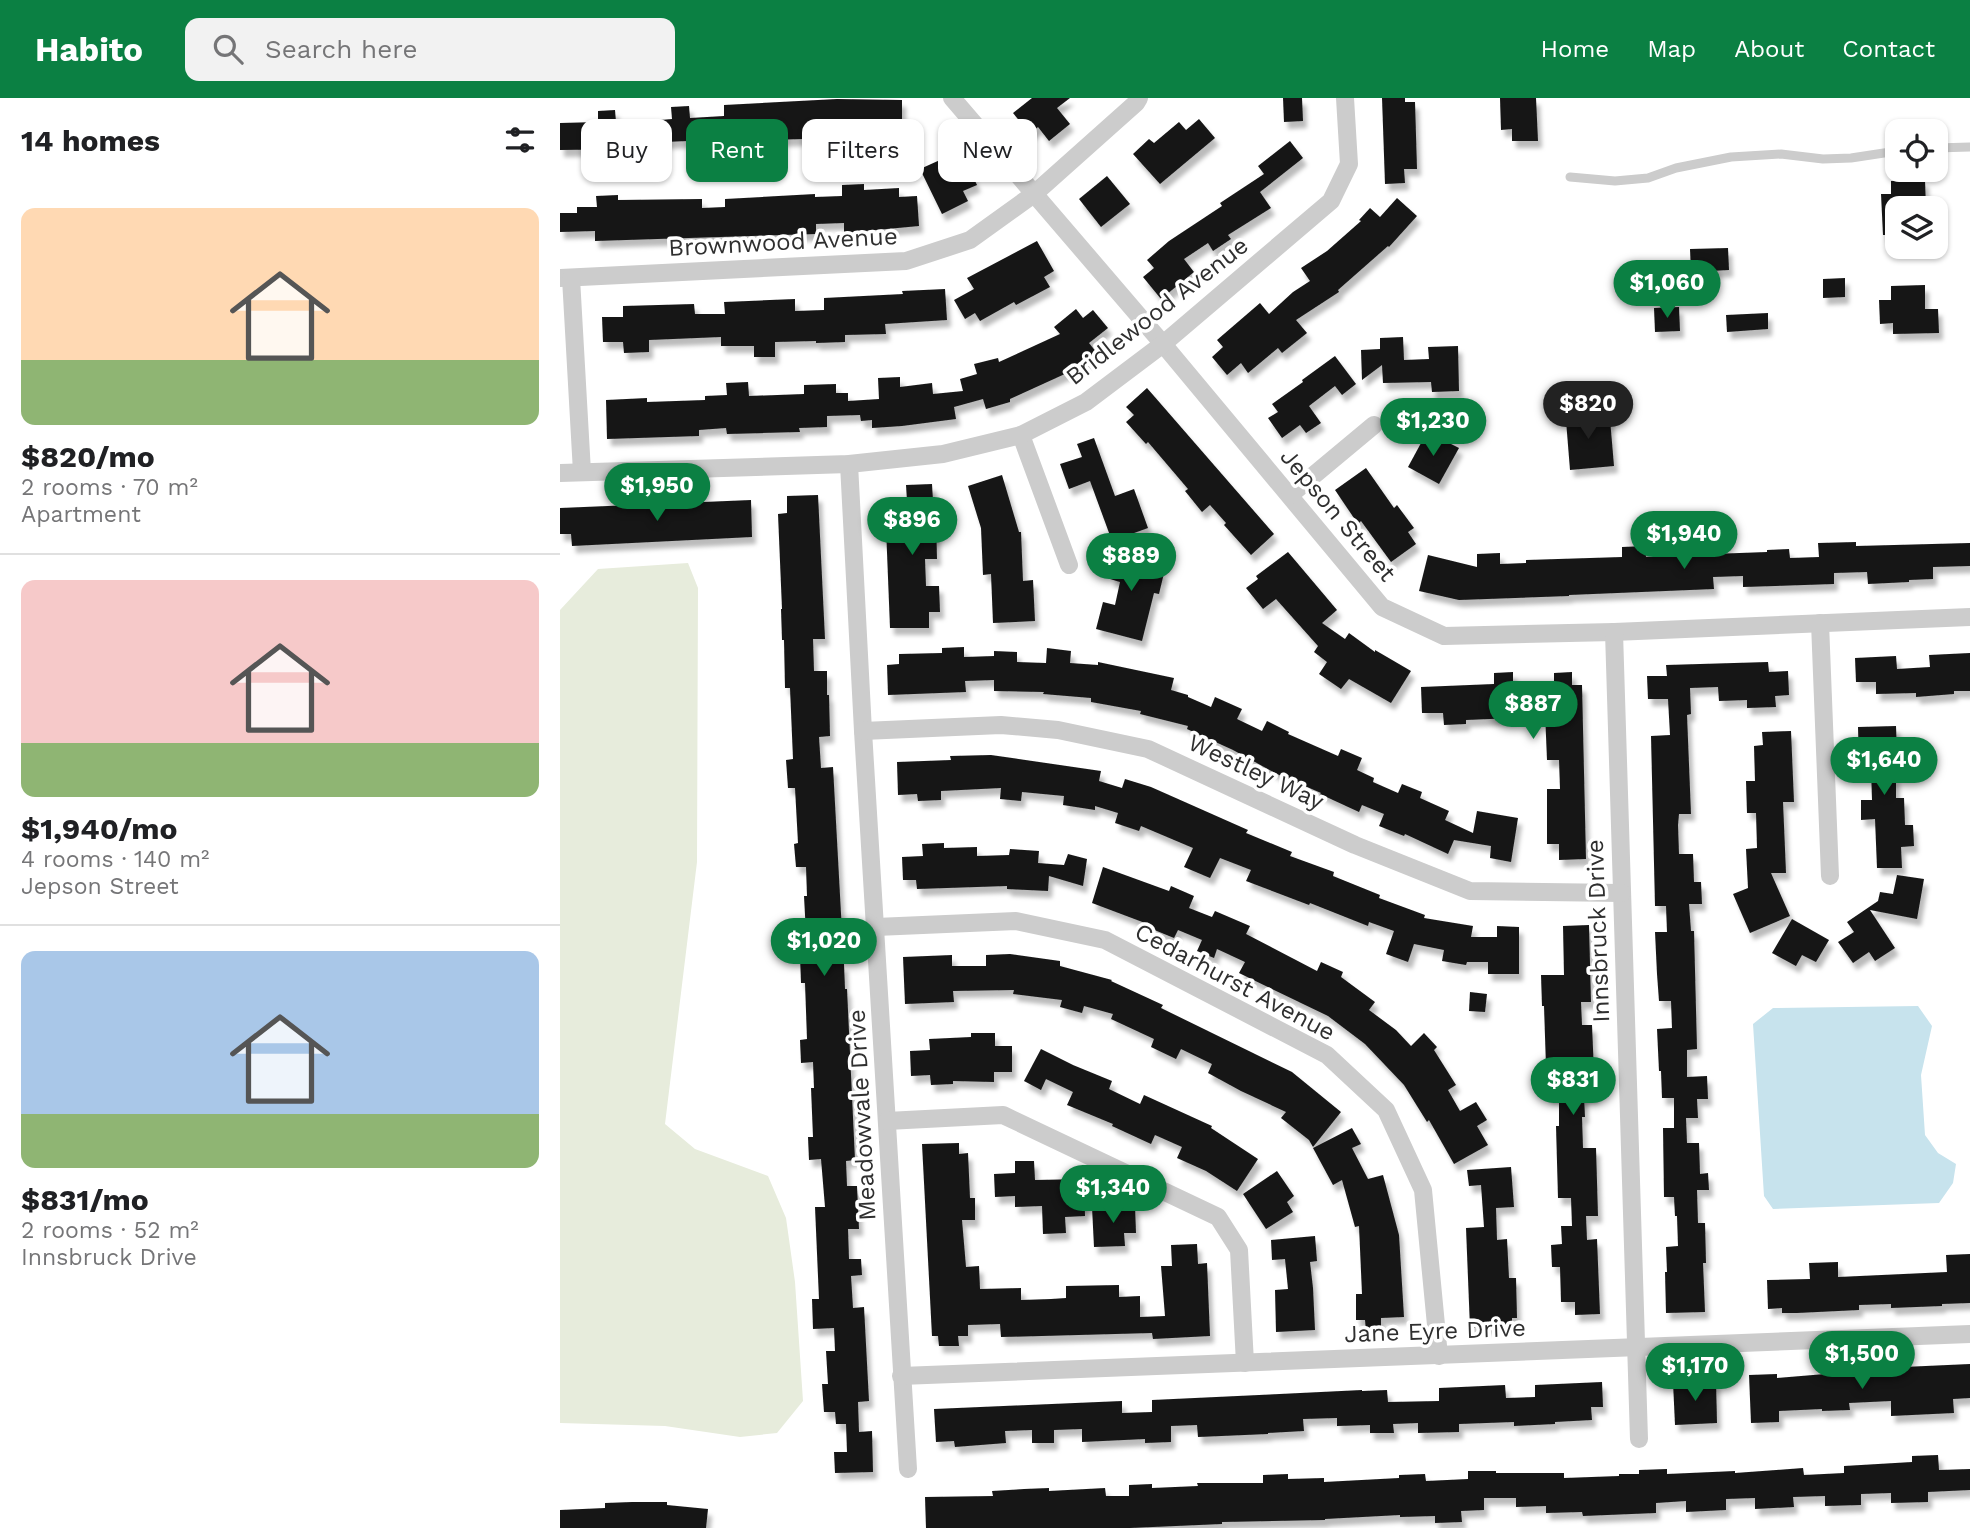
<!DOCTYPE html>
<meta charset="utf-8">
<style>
:root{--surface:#fff;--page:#f2f2f2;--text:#202124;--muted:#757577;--line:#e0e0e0;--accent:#0b8043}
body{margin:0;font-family:"Work Sans",sans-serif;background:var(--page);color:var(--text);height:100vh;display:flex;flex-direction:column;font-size:26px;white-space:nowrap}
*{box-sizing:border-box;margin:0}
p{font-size:23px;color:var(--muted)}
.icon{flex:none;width:38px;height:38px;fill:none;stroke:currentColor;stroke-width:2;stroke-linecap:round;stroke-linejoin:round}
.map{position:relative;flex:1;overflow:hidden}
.details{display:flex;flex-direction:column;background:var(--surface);width:560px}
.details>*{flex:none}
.top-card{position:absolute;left:21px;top:21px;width:665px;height:63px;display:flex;gap:14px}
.buttons{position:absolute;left:1325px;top:21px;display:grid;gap:14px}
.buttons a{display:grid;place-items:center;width:63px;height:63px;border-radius:14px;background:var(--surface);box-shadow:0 2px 5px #0004;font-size:35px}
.price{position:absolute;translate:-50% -60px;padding:0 16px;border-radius:24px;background:var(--accent);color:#fff;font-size:23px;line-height:46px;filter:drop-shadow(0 2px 4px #0008)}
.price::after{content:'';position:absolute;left:50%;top:42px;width:21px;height:16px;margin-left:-10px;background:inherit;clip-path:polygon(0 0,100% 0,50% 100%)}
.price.selected{background:#222;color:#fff}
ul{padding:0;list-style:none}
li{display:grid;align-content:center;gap:14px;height:371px;padding:0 21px}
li+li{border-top:2px solid var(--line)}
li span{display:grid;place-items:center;height:217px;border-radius:14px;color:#555}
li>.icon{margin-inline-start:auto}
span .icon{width:126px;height:126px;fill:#fffc;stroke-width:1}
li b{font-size:30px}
h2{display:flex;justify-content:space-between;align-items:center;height:84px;padding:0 21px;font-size:30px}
.tag{padding:0 24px;border-radius:14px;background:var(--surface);box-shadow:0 2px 5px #0004;font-size:24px;line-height:63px}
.tag.selected{background:var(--accent);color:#fff}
header{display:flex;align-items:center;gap:42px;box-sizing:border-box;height:98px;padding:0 35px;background:var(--accent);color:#fff}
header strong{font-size:33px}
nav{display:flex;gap:38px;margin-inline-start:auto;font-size:24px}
.search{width:490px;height:63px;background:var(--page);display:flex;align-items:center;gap:18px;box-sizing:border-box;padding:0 24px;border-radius:14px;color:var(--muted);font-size:26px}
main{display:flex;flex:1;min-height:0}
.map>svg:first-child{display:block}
.green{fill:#e7ecdc}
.water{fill:#c7e3ed}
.building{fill:#161616;filter:url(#shadow)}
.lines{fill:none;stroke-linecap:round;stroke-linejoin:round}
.lane{stroke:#ccc;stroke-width:9}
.street{stroke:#ccc;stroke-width:18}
.labels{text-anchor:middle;stroke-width:7;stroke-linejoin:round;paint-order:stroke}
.street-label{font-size:24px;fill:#2f2f2f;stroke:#fff}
</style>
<header>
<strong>Habito</strong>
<div class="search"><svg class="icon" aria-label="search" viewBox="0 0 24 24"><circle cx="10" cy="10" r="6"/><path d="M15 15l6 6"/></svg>Search here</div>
<nav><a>Home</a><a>Map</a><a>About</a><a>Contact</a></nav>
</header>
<main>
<section class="details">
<h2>14 homes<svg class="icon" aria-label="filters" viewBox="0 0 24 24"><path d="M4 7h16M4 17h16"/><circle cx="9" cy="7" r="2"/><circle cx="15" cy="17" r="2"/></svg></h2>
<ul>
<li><span style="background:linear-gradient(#ffd9b3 70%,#8fb573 0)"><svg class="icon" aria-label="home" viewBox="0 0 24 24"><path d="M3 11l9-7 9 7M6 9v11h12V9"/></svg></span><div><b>$820/mo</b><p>2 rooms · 70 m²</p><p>Apartment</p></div></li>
<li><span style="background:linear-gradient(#f6c9c9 75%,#8fb573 0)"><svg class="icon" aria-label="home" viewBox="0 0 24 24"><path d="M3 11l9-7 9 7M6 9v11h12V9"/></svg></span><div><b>$1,940/mo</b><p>4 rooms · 140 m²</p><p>Jepson Street</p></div></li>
<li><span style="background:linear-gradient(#a9c7e8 75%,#8fb573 0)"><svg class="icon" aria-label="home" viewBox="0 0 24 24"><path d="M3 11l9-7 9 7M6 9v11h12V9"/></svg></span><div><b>$831/mo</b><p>2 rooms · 52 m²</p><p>Innsbruck Drive</p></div></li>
</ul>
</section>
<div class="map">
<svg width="1410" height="1430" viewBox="0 0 1410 1430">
<defs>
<filter id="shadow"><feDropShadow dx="4" dy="7" stdDeviation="2" flood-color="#0004"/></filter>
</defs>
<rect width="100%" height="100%" fill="#fff"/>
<!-- green -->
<path class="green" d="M128 465 138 490 137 764 105 1026 135 1051 208 1078 226 1120 235 1184 243 1303 217 1335 180 1339 105 1328 0 1325V512L38 471Z"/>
<!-- water -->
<path class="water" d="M1358 908 1372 928 1361 977 1365 1037 1378 1055 1396 1066 1393 1085 1379 1105 1213 1111 1204 1098 1193 926 1213 910Z"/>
<!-- building -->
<g class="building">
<path d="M472 0H510L497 10 510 26 489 43 478 29 470 36 453 15Z"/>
<path d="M723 0H742L743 23 724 24Z"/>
<path d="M822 0H845V4H855L857 71H844L845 85 825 86Z"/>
<path d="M940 0H976L978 43H952V31L941 32Z"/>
<path d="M277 1 342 2V25H315V36L278 37V40L209 42 210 55 188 56V50L153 51 152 42 80 45V51L0 52V25L38 24V13L55 12 56 24 89 23 112 21 111 9 129 8 130 20 164 18V7Z"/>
<path d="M639 21 655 40 600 86 573 56 589 41 594 45 619 24 626 32Z"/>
<path d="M730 43 743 60 700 94 711 110 668 137 671 141 653 153 648 145 624 161 634 174 601 201 583 179 594 170 587 162 609 143 662 108 660 105 704 76 698 68Z"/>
<path d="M380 62 384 72 405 62 417 87 403 93 408 103 382 116 360 71Z"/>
<path d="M547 78 570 106 541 129 519 101Z"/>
<path d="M1365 82 1366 110H1337V137H1323L1321 96H1331V83Z"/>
<path d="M304 86V92L339 90V99L357 98 359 128 284 135V125L256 126V136L35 143V133L0 134V115H17V109H37L36 98 58 97V102L142 101V110L165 109V101L255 96V99L282 98V87Z"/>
<path d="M837 100 857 118 829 149 828 148 778 192 779 194 736 222 747 235 722 255 718 250 688 275 681 265 667 277 652 259 663 249 657 242 700 205 709 216 733 194 750 183 741 170 767 153 801 123 799 122 810 110 820 119Z"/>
<path d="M477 143 494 173 484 179 490 189 456 207 454 204 420 223 415 215 405 221 394 202 414 191 407 180Z"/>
<path d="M1168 150 1169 172 1131 174 1130 151Z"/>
<path d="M1285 180V199L1263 200V181Z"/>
<path d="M1365 187V211H1378L1379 235 1333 236V225L1320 226 1319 202H1331V188Z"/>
<path d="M385 191 387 222 325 226 326 236 285 237V244L256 245V243L215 244V259H194V248H161V239L89 242V254L64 255 63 244H43L42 219H63V208L134 206 135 216H165L164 204 235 201V213L264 212V200L343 196 342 193Z"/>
<path d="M1119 209 1120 233 1095 234 1094 210Z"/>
<path d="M516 211 523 220 533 212 548 230 529 245 537 255 518 270 450 301V304L426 311 423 301 394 309 396 321 342 328 312 330V322L301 323 300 317 267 318V329L239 330 240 334 167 336 166 330 139 332V338L47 341 46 302 87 300V304L145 302V298L167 297 166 285 188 284 189 298 244 296V287L276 286V295H288V303L319 301 318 280 340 279V289L372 285 373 296 403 293 400 281 417 276 414 266 438 260 439 264 500 236 494 229Z"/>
<path d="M1208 215V231L1167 234 1166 217Z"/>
<path d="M843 239 844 262 869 261 868 249 898 248 899 293 872 294 871 284 823 285 822 267 802 282 801 252 820 251V240Z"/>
<path d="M775 258 796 286 782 297 775 288 749 308 761 325 746 335 740 327 722 340 708 320 718 314 712 306 743 284 742 282Z"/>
<path d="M587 290 714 436 691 457 664 427 666 425 650 407 642 414 625 393 628 391 588 344 586 346 566 324 574 317 566 309Z"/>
<path d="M1024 308 1025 324 1050 321 1054 368 1010 372 1005 310Z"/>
<path d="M867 334 899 350 879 386 848 369Z"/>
<path d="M534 340 555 398 574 391 588 430 552 443 530 383 509 391 500 366 522 359 517 346Z"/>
<path d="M806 370 834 410 837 407 854 430 848 434 856 446 831 464 801 423 798 426 775 392Z"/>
<path d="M442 377 459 434H461L463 483 473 482 475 523 433 525 431 476 423 477 421 430 408 388Z"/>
<path d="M372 386 373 403H384L385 421 376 422 377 461H365L366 488H379L380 514H369V530H330L325 404 347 403 346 387Z"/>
<path d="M258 397 265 541H253L254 573H267V597H269L270 638 259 639 261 670 273 669 282 834 271 835 272 866H284L285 891H287L295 1062 286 1063 287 1088H297L299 1131H288L289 1161H301L302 1177 291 1178 293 1210 304 1209 309 1303 298 1304 299 1334 312 1333 313 1374 275 1375 274 1354H287L286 1326H276L275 1314H264L262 1286H268L266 1253H275L274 1230 253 1231 252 1201H259L255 1109H265L261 1061 249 1062 248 1039H253L251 990H254L253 964 241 965 240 942 247 941 245 885H241L240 858H250L249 835 246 836 244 798H247L246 769H236L234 746 238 745 235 690H228L226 662 233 661 230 590H225L224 542H222L221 511H222L218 416 227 415V398Z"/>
<path d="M191 402 192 439 12 448 11 436H0V410Z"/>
<path d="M562 443 591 451 585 469 604 475 599 496 594 495 582 543 536 531 543 504 555 507 560 484 550 481Z"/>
<path d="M1296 444V448L1410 445V468L1373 469V481L1349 482V484L1308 486 1307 474 1274 475V486L1183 489V478L1153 479 1154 491 1009 497V498L899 502 859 493 868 457 917 469V456L940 455V466L966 465V462L1062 459V449L1085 448 1086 459 1122 458V456L1152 454V456L1207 454V452L1229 451 1230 460 1259 459 1258 445Z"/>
<path d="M728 454 777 512 762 525 785 541 789 535 815 554V552L851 573 831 605 789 581 781 591 759 576 767 564 754 554 758 548 716 501 703 511 686 490 698 481 696 478Z"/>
<path d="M404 549V559L434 558V553L457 554V564L486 565 487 550 511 553 510 565 538 567V564L614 580 611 592 628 597V599L651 609 655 599 682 611 677 621 702 633 707 623 729 634 728 636 778 658 781 651 802 660 797 672 814 680 813 684 838 695 842 686 862 694 860 700 889 713 885 722 913 735 917 713 958 720 951 764 930 760 931 748 894 742 888 756 845 736 844 738 819 728 824 716 802 707 799 714 760 696 761 695 717 676 673 652 627 631 628 628 580 616 581 613 531 604V600L483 596 484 594 434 593V582L405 583 406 594 328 597 327 567 339 566V556L382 555V550Z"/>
<path d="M1410 555V593H1394V596L1356 599V595L1316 596V584H1296L1295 560 1336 558 1337 571 1370 569 1369 557Z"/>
<path d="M1208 564 1209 574 1228 573 1229 597 1215 598 1216 609 1187 610V602L1159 603 1158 589 1130 590 1131 616 1127 617 1131 716H1119L1118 727 1119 756H1133L1134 784H1141L1142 806H1129L1131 833H1134L1137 951 1127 952V979L1147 978 1148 1001H1137L1138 1020H1126L1127 1045H1139L1140 1076 1148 1075 1149 1092H1137L1138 1125H1145L1146 1165H1143L1145 1214 1106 1215 1105 1174H1107L1106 1149 1118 1148 1117 1118H1115L1114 1099H1104L1103 1030H1114V1000H1102L1101 973H1099L1097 931 1112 930 1111 903H1099L1097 876 1095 834H1107L1106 808H1095L1091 638 1110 637 1108 601H1088L1087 578H1107L1106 567Z"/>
<path d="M953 574V591L994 590V575L1012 574V587H1022L1026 761 999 762V746H987V691H1000L999 662H987L985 614 954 615V620L906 622V626L884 627 883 615H862L861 589 934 586V575Z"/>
<path d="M1336 628 1337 655 1324 656 1325 679 1336 678V700H1344L1345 727H1353L1354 748 1341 749 1342 770H1317L1315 721 1301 722V702H1312L1311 670 1299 671 1298 629Z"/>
<path d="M1231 633 1234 704H1223L1226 775H1211L1230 818 1190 835 1173 796 1188 790 1186 751 1197 750 1196 715H1187L1186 683H1195L1194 648 1203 647 1202 634Z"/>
<path d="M431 657 541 673 539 683 562 690 565 681 591 689 688 732 686 735 732 754 730 758 774 774 773 778 820 797 819 800 865 817 864 820 913 828 911 839H937V828L959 829V876H928V864H907L906 867 882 863 884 852 854 846 848 864 826 856 834 833 809 824 808 828 750 805 749 807 686 783 691 772 660 760 650 780 624 769 633 750 581 728 579 733 555 725 558 715 535 708V712L503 707 504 698 462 694 461 703 440 701 441 690 381 693V702L358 703 357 696 338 697 337 664 391 662 390 658Z"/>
<path d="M384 745V750L417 749V758L449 757 450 751 479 753 478 765 504 767 508 756 527 761 523 788 489 778 488 793 447 791V788L357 791 356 782H343L342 759 363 758 362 746Z"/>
<path d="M543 769 609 793 611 788 634 798 629 810 652 819 655 813 690 828 686 836 757 873 761 864 783 874 781 879 815 904 809 912 836 932 851 948 864 935 877 949 874 952 896 987 888 992 900 1013 916 1004 927 1022 917 1028 928 1047 894 1066 869 1022 867 1024 844 987 805 946 768 918 679 875 685 864 657 851 654 860 637 853 642 842 618 832 614 840 592 831 593 828 532 805Z"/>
<path d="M1337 777 1364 781 1357 821 1310 812 1335 850 1315 863 1309 854 1293 865 1278 844 1294 834 1287 824 1318 803 1320 794 1333 796Z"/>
<path d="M1232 821 1269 842 1256 864 1242 857 1236 868 1212 855Z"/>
<path d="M1029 827 1031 904H1021L1022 927H1032L1035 998 1024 999 1025 1019H1022L1023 1050H1036L1038 1118H1026L1027 1142 1037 1141 1040 1216 1015 1217V1204H1001L1000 1169H992L991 1147 1002 1146 1001 1128H1012L1011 1100H998L996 1028H999V999H987L984 908H982L981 877H1004L1003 828Z"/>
<path d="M450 856 500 863V868L552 882 551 883 603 907 601 910 732 974 781 1014 753 1049 749 1042 721 1020 726 1014 681 993 648 975 652 966 621 951 616 961 591 949 594 941 551 921 553 916 524 908 522 915 500 909 502 902 453 896 454 892 393 893 394 904 345 906 343 859 392 857V868H426V857Z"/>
<path d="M910 894 927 896 925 914 909 913Z"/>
<path d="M411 935H435V948H452V974H434V984L393 983V986L371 987 370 977 351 978 350 953 370 952 369 941 411 939Z"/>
<path d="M481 951 513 967 552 983 549 991 580 1006 584 997 652 1028 651 1030 698 1061 677 1093 646 1073 617 1060 622 1049 595 1037 591 1046 552 1028 553 1026 507 1007 513 994 486 981 481 992 464 983Z"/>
<path d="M792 1030 801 1046 792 1050 808 1081 823 1077 839 1137 844 1219 821 1220V1232L806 1233 805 1222H796V1196H802L799 1128 795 1129 782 1082 773 1087 753 1050Z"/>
<path d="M399 1045V1056L408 1055 410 1100H415V1122H402L406 1169 419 1168 420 1191 461 1190V1202L491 1201 506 1200V1188L559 1187V1199L580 1198V1219L605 1218 601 1168H612L611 1147 637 1146 638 1166 647 1165 650 1238 593 1241 592 1235 441 1239 440 1226 408 1227V1238H398L399 1248H379L378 1238H372L362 1046Z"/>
<path d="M455 1063H474L475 1082 524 1081 525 1118 505 1119 506 1135 483 1136 482 1108 455 1109V1098L435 1099 434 1076 455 1075Z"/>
<path d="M951 1069 954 1109 936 1110 937 1142 947 1141 949 1180H956L957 1220H952V1228L910 1230 906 1130 924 1129 921 1087 909 1088 907 1072Z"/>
<path d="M717 1073 734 1098 727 1104 733 1114 706 1131 683 1096Z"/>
<path d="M575 1108 576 1135H564L565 1148 534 1149 532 1109Z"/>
<path d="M755 1138 757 1163 750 1164 753 1190 755 1232 716 1234 715 1192 728 1191 725 1161 712 1162 711 1142Z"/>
<path d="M1410 1156V1205L1382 1206V1208L1331 1210V1206L1299 1207V1212L1237 1215H1222V1210L1208 1211 1207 1182 1250 1181 1249 1165 1278 1164V1179L1387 1174 1386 1157Z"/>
<path d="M1410 1266V1300L1393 1301 1394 1315 1331 1318V1303L1289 1305 1290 1312 1262 1313V1311L1219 1313V1324L1191 1325 1189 1277 1217 1276V1280L1277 1275V1272Z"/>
<path d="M1156 1283 1157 1325 1115 1327 1113 1284Z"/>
<path d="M1042 1284 1043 1309H1031L1032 1322 995 1324V1326L954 1328V1324L899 1326V1334L858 1335V1325L833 1326 834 1335H810V1327L777 1328V1320L743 1321 744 1333 708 1335V1336L638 1339 637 1327 611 1328V1344L585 1345V1341L522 1344V1331L494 1332V1345H472V1332L445 1333 446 1345 395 1349 394 1343 376 1344 374 1311 562 1303V1315L592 1314V1302L802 1292V1293L827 1292 828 1304 879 1303V1290L945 1287 946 1300 975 1299V1287Z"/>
<path d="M1378 1357 1379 1372 1410 1371V1392L1368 1394V1404L1331 1405V1395L1301 1396V1407L1265 1408V1398L1233 1399 1234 1409 1195 1411V1400L1166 1401V1412L1126 1414V1403L1096 1405V1415L1023 1418 1022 1414 986 1415V1408L956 1409V1400H924V1412L901 1413 902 1424 875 1425V1418L840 1419V1417L765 1421V1422L662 1424V1426L570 1430H366L365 1399 433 1398 432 1393 464 1391 489 1390V1393L545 1390 546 1398H569V1387L592 1386V1390L638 1388 637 1385H703V1377L728 1376V1381L764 1380V1384L839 1380V1377L865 1376 866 1383 908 1381V1373H936V1375H1004V1380L1059 1378V1376H1079V1372L1107 1371V1376L1175 1373V1375L1243 1370 1244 1377 1284 1375V1368L1352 1364V1358Z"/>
<path d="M72 1404H107V1407L148 1411 146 1430H0V1412L45 1410V1405Z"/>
</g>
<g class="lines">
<!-- lane -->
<g class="lane">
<path d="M1376 50 1410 49"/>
<path d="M1010 79 1055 83 1088 80 1116 70 1171 59 1221 56 1263 61 1291 60 1337 53"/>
</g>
<!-- street -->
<g class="street">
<path d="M392 0 603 246 822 509 884 538 1054 534 1410 519"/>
<path d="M0 180 346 163 410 142 474 96 576 5 579 0"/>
<path d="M11 180 22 374"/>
<path d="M461 337 509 467"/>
<path d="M289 366 303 633 348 1371"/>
<path d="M0 375 289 366 383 356 461 337 526 304 603 246 771 103 789 66 785 0"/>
<path d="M730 397 814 327"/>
<path d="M1260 525 1270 778"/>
<path d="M1054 534 1079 1341"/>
<path d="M303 633 441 627 498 632 588 651 795 747 910 793 1062 795"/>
<path d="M316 829 456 823 545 842 767 957 826 1012 863 1092 879 1258"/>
<path d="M327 1023 443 1017 658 1119 679 1152 685 1265"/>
<path d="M341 1278 1410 1236"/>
</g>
</g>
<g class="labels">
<!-- street labels -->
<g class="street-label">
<text transform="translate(223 144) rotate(-3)" y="8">Brownwood Avenue</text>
<text transform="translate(597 213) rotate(-38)" y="8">Bridlewood Avenue</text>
<text transform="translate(778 417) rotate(50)" y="8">Jepson Street</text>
<text transform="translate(696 674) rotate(25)" y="8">Westley Way</text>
<text transform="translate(1038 833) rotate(-92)" y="8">Innsbruck Drive</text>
<text transform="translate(675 884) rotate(28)" y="8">Cedarhurst Avenue</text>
<text transform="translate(302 1017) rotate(-93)" y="8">Meadowvale Drive</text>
<text transform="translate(875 1233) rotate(-2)" y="8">Jane Eyre Drive</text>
</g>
</g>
</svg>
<div class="buttons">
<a><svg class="icon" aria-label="locate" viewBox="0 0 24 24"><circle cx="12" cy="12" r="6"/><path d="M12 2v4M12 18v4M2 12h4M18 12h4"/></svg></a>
<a><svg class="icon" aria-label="layers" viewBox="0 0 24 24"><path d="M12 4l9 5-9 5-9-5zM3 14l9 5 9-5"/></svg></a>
</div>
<b class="price" style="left:1107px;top:222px">$1,060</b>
<b class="price selected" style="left:1028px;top:343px">$820</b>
<b class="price" style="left:873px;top:360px">$1,230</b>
<b class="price" style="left:97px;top:425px">$1,950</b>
<b class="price" style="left:352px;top:459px">$896</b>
<b class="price" style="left:1124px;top:473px">$1,940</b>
<b class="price" style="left:571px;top:495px">$889</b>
<b class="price" style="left:973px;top:643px">$887</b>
<b class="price" style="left:1324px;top:699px">$1,640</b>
<b class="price" style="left:264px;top:880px">$1,020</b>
<b class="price" style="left:1013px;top:1019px">$831</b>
<b class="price" style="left:553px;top:1127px">$1,340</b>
<b class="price" style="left:1302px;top:1293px">$1,500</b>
<b class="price" style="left:1135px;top:1305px">$1,170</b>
<div class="top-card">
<a class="tag">Buy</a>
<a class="tag selected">Rent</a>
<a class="tag">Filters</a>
<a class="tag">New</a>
</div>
</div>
</main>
